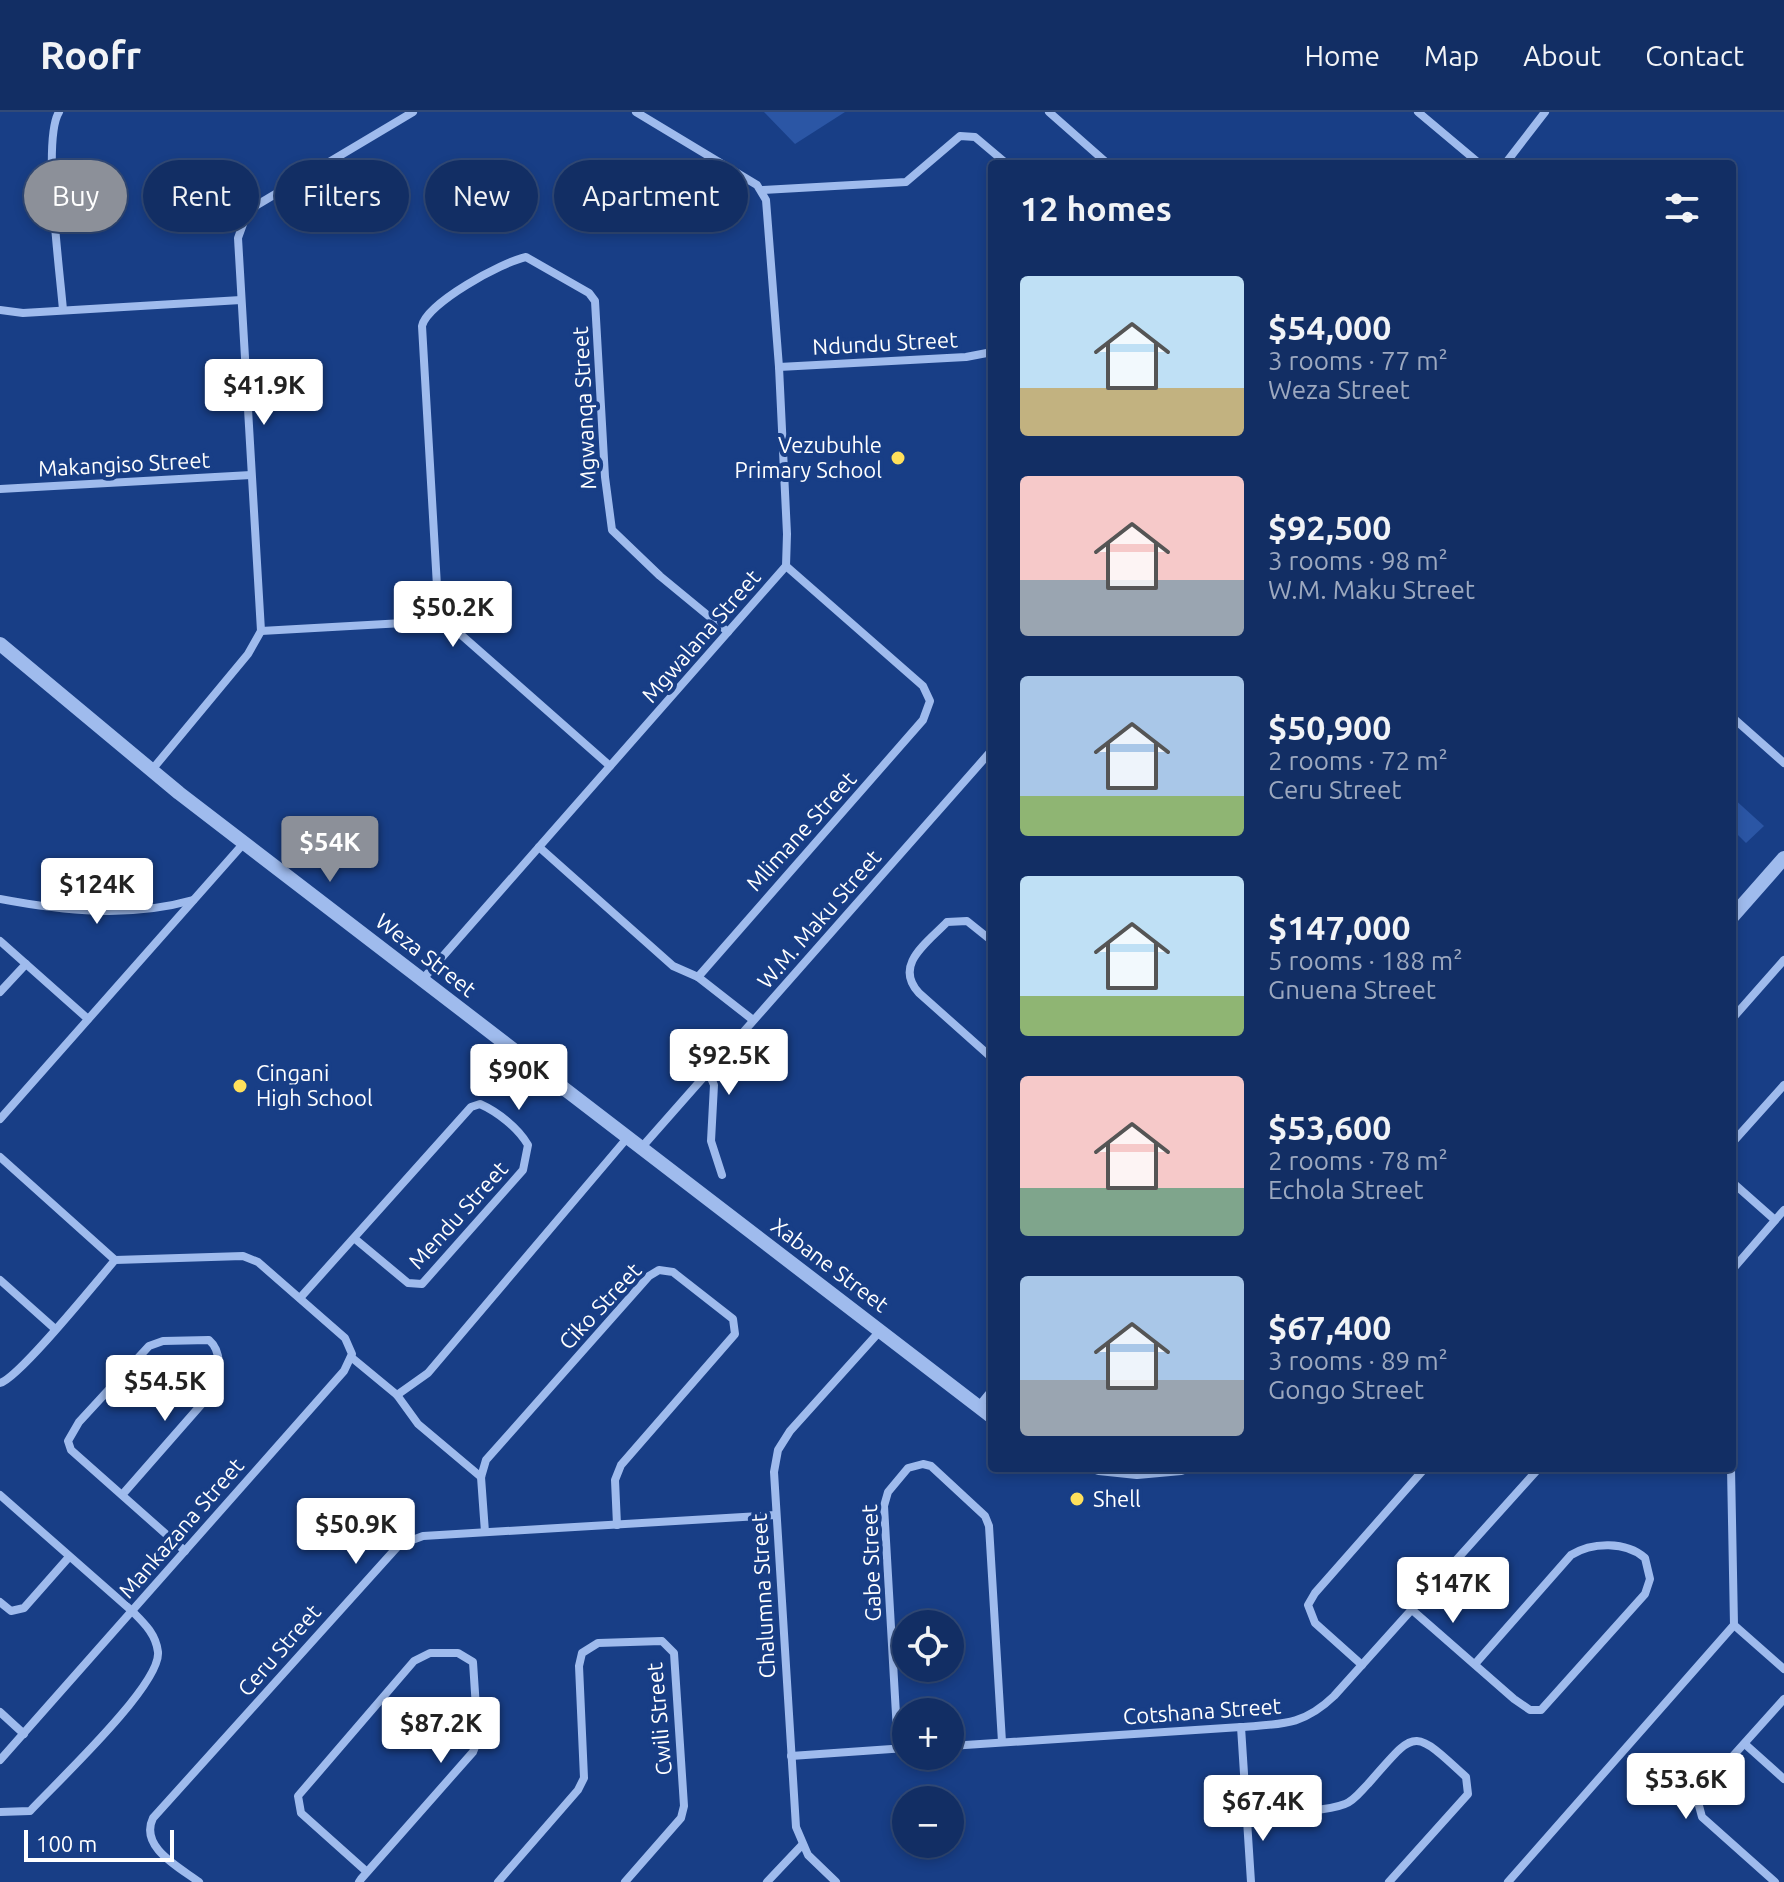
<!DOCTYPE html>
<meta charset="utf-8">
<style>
:root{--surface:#122e64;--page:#1f3a6d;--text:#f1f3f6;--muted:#9ca8bf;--line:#314a78;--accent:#8c9099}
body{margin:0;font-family:Ubuntu,sans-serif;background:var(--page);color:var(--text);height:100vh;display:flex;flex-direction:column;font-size:30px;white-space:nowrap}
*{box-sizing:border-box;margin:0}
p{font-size:26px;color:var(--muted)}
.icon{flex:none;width:44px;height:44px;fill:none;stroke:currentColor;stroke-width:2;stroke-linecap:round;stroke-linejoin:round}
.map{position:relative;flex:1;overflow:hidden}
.drawer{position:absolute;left:988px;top:48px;width:748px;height:1312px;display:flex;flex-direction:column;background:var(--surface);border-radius:8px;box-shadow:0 4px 12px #0003,0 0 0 2px var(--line)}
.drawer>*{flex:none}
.top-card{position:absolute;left:24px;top:48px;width:760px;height:72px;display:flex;gap:16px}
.buttons{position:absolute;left:892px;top:1498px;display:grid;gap:16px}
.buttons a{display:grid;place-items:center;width:72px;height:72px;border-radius:50%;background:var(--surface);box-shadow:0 4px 12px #0003,0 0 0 2px var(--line);font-size:40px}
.scale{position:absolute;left:24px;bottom:20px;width:150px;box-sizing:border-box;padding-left:8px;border:4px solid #fff;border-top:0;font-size:22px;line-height:28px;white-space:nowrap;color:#fff;-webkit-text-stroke:6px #183e86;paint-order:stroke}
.price{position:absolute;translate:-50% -68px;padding:0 18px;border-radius:8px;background:#fff;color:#222;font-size:26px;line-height:52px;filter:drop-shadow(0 2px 4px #0008)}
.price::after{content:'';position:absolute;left:50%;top:48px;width:24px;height:18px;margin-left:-12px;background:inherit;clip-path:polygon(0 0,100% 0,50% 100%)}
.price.on{background:var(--accent);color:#fff}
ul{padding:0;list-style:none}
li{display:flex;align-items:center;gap:24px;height:200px;padding:0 32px}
li span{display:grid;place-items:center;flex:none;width:224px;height:160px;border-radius:8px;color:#555}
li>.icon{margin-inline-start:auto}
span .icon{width:96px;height:96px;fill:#fffc;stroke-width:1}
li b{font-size:34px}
h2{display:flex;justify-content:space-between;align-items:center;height:96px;padding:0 32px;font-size:34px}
.pill{padding:0 28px;border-radius:36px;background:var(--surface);box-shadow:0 4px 12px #0003,0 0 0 2px var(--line);font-size:28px;line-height:72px}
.pill.on{background:var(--accent);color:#fff}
header{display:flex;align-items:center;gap:48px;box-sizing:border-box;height:112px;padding:0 40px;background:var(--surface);border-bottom:2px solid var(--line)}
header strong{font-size:38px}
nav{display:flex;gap:44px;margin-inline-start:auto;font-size:28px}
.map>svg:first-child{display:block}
.green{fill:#2b56a5}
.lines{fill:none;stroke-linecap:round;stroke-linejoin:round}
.minor{stroke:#9fbbed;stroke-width:8}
.tertiary{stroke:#9fbbed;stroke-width:14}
.poi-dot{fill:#ffe05b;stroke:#183e86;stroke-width:3}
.labels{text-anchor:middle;stroke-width:8;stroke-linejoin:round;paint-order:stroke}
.street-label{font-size:22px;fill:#fff;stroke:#183e86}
.poi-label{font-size:22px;fill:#fff;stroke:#183e86;text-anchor:start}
</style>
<header>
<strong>Roofr</strong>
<nav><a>Home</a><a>Map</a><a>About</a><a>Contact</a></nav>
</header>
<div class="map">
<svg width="1784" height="1770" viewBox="0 0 1784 1770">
<rect width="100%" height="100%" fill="#183e86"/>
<!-- green -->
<g class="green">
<path d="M764 0H845L795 32Z"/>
<path d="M1732 685 1764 714 1746 731 1732 717Z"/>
</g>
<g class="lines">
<!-- minor -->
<g class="minor">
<path d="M59 0C42 27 60 160 63 198"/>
<path d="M1049 0 1108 52"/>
<path d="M1418 0 1480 52"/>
<path d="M1505 52 1545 0"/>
<path d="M763 78 906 70 960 24 975 25 1007 52"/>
<path d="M0 198 23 201 241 188"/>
<path d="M779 255 966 245 992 240"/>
<path d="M0 377 251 363"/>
<path d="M439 509 422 214C427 191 502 150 526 145L589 181 595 189 605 365 612 418 660 464 728 520"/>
<path d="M261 519 439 509 459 521 610 654"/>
<path d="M1732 605 1784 651"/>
<path d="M151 659 248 542 261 519 238 126 246 104 257 93 413 0"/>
<path d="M539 735 673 854 698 865 923 608 930 589 923 574 786 454"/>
<path d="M0 787C63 799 130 806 193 788"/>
<path d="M0 829 88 907"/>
<path d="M992 829 967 809 947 810C927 831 893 853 919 881L992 946"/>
<path d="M698 865 753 908"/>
<path d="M422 868 786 454 787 422 779 255 766 88 757 73 636 0"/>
<path d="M0 880 26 852"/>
<path d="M1732 907 1784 848"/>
<path d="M708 959 714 973 711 1029 722 1063"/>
<path d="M0 1007 244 731"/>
<path d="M1732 1031 1784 973"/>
<path d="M642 1035 992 638"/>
<path d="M0 1045 115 1148 243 1144 258 1150 345 1226 352 1242 344 1259 0 1648"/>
<path d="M1732 1070 1775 1108"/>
<path d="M1732 1158 1784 1098"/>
<path d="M0 1168 54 1216"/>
<path d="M300 1186 471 995 480 992C498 1000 518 1016 528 1033L523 1058 422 1172 408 1171 354 1126"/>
<path d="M351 1245 397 1283 418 1312 481 1365"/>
<path d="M0 1271C19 1266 97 1169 115 1148"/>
<path d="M397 1283 428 1261 628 1025"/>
<path d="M978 1295 992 1278"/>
<path d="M0 1383 132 1499C144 1511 156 1522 158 1540 161 1573 56 1671 30 1699L0 1700"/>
<path d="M122 1383 214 1278C221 1263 222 1239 209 1228L163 1229 149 1234 79 1310 68 1329 71 1338 185 1439"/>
<path d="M485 1420 481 1365 486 1348 649 1164 659 1158 673 1160 733 1207 735 1222 621 1353 615 1368 617 1413"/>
<path d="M0 1490 11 1499 24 1496 69 1445"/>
<path d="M1411 1497 1514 1587 1530 1598H1541L1645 1482 1650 1467 1645 1446C1626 1429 1592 1430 1571 1443L1475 1552"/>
<path d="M1734 1513 1784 1557"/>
<path d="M1362 1553 1315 1511 1308 1493 1315 1481 1425 1356"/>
<path d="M0 1600 24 1622"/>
<path d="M1241 1615 1251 1770"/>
<path d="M1746 1633 1784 1667"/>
<path d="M950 1634 1241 1615C1281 1612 1303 1614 1334 1584L1539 1356"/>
<path d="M898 1637 884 1394 888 1380 908 1356 923 1352 931 1354 985 1404 989 1414 1002 1630"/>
<path d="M791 1644 906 1636"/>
<path d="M1245 1700C1273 1698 1319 1702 1345 1692 1354 1689 1361 1679 1368 1672 1416 1618 1411 1614 1466 1665L1468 1682 1389 1770"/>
<path d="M199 1770C179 1755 139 1735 153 1706L399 1433 423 1424 776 1403"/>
<path d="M359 1770 361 1767 473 1640 478 1627 473 1550 458 1541H430L414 1549 298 1684 301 1701 367 1760"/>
<path d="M498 1770 578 1678 584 1666 579 1554 582 1541 598 1531 662 1529 674 1541 684 1694 681 1706 625 1770"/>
<path d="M767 1770 802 1733"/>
<path d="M836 1770 808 1743 796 1715 774 1360 778 1338 790 1319 880 1219"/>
<path d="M1508 1770 1734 1513 1731 1356"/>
<path d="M1775 1770 1702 1705 1698 1690 1706 1674 1784 1587"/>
</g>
<!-- tertiary -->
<g class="tertiary">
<path d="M0 532 179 681 992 1305"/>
<path d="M1732 805 1784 746"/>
<path d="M1099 1356 1137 1360 1181 1356"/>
</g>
</g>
<!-- markers -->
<g class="poi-dot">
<circle cx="898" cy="346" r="8"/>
<circle cx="240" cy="974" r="8"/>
<circle cx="1077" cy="1387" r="8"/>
</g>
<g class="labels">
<!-- street labels -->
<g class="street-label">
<text transform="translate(885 231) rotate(-3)" y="8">Ndundu Street</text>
<text transform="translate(584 296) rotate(-93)" y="8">Mgwanqa Street</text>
<text transform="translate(124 352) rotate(-3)" y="8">Makangiso Street</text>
<text transform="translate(701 524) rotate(-49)" y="8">Mgwalana Street</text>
<text transform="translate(801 719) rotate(-48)" y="8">Mlimane Street</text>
<text transform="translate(819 807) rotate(-49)" y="8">W.M. Maku Street</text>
<text transform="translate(426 843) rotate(38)" y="8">Weza Street</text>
<text transform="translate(458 1103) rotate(-48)" y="8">Mendu Street</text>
<text transform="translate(830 1153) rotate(37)" y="8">Xabane Street</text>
<text transform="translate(600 1194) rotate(-47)" y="8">Ciko Street</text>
<text transform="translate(181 1416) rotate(-49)" y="8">Mankazana Street</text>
<text transform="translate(871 1451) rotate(-92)" y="8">Gabe Street</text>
<text transform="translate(763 1484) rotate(-93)" y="8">Chalumna Street</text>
<text transform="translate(279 1538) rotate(-49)" y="8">Ceru Street</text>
<text transform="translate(1202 1599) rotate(-4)" y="8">Cotshana Street</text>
<text transform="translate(659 1607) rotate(-95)" y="8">Cwili Street</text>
</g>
<!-- poi labels -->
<g class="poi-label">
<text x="882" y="341" text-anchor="end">Vezubuhle<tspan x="882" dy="25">Primary School</tspan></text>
<text x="256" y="969">Cingani<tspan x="256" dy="25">High School</tspan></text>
<text x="1093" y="1395">Shell</text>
</g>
</g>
</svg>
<div class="buttons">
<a><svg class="icon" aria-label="locate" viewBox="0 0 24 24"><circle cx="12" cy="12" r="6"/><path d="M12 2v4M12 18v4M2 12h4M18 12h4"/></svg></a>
<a>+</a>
<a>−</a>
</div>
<div class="scale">100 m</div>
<b class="price" style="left:264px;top:315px">$41.9K</b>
<b class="price" style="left:453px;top:537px">$50.2K</b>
<b class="price on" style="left:330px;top:772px">$54K</b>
<b class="price" style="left:97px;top:814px">$124K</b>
<b class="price" style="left:729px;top:985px">$92.5K</b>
<b class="price" style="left:519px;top:1000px">$90K</b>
<b class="price" style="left:165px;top:1311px">$54.5K</b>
<b class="price" style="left:356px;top:1454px">$50.9K</b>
<b class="price" style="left:1453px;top:1513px">$147K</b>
<b class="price" style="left:441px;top:1653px">$87.2K</b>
<b class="price" style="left:1686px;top:1709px">$53.6K</b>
<b class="price" style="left:1263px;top:1731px">$67.4K</b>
<div class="top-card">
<a class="pill on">Buy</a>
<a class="pill">Rent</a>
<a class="pill">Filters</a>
<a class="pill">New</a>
<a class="pill">Apartment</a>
</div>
<section class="drawer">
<h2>12 homes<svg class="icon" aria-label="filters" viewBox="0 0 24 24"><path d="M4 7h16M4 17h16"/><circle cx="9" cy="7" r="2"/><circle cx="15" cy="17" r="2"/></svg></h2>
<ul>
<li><span style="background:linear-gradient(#bfe0f5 70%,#c2b280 0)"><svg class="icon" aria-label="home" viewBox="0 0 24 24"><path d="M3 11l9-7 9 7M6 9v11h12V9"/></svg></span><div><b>$54,000</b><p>3 rooms · 77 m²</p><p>Weza Street</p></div></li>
<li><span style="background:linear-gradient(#f6c9c9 65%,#9aa5b1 0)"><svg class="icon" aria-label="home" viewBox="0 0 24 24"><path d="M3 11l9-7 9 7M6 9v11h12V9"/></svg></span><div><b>$92,500</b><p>3 rooms · 98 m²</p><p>W.M. Maku Street</p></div></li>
<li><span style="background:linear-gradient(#a9c7e8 75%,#8fb573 0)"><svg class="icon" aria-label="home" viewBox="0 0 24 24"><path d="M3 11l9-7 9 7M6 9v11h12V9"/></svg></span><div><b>$50,900</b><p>2 rooms · 72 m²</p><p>Ceru Street</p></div></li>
<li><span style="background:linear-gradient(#bfe0f5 75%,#8fb573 0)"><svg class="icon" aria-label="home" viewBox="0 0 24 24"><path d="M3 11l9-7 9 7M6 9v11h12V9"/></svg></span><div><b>$147,000</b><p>5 rooms · 188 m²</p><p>Gnuena Street</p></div></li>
<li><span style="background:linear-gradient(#f6c9c9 70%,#7fa58c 0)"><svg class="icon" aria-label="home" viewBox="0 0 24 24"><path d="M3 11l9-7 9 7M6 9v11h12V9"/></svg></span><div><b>$53,600</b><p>2 rooms · 78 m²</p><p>Echola Street</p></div></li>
<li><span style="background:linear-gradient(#a9c7e8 65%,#9aa5b1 0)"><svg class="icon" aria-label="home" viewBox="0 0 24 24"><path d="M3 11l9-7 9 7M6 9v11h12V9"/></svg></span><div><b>$67,400</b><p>3 rooms · 89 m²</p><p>Gongo Street</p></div></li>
</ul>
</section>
</div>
